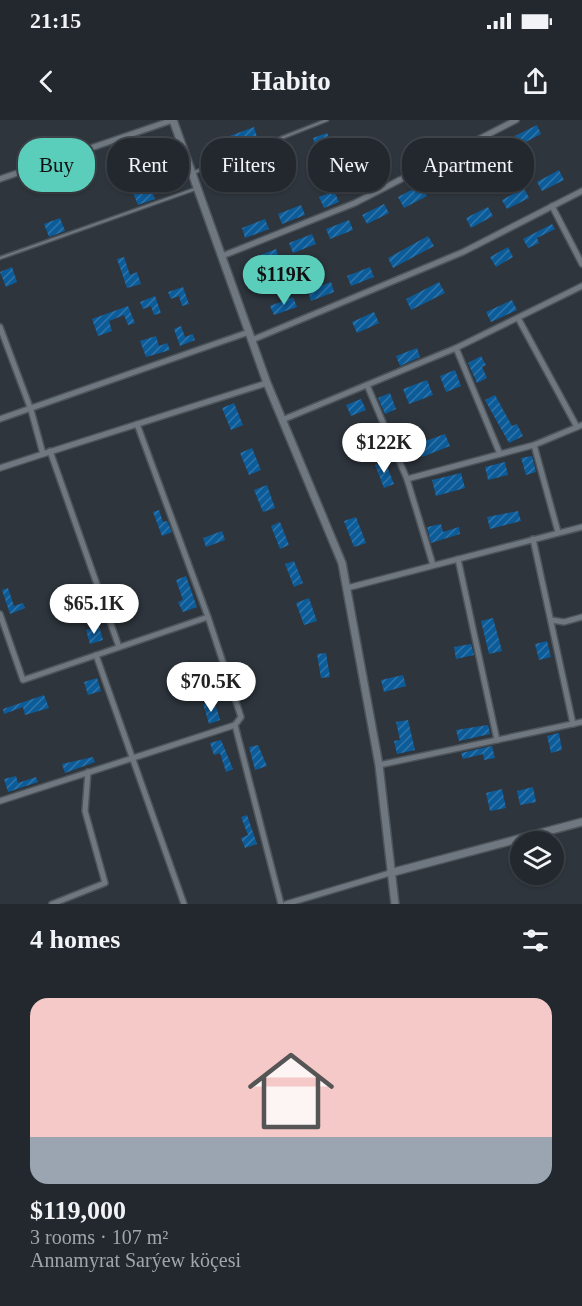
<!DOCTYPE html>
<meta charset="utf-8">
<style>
:root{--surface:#22282e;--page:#2e343a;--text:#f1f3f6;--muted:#a2a6aa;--line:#3f444a;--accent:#5bcebb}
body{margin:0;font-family:Georgia,serif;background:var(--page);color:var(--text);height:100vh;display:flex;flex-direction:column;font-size:22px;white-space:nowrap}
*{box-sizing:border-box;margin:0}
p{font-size:20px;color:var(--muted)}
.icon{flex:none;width:33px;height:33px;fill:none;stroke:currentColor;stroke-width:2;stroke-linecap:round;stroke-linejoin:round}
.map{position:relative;height:784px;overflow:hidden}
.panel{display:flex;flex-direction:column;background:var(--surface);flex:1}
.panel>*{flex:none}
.top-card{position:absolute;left:18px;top:18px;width:546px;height:54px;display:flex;gap:12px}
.controls{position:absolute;left:510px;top:711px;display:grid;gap:12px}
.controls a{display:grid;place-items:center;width:54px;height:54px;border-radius:50%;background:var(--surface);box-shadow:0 2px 4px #0004,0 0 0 2px var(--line);font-size:30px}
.price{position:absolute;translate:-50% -51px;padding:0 14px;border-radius:21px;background:#fff;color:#222;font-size:20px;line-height:39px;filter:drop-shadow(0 2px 3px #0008)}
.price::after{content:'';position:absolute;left:50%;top:36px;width:18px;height:14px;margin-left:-9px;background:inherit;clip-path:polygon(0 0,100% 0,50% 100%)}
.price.active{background:var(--accent);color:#111}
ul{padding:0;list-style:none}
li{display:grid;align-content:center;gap:12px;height:318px;padding:0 30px}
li+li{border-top:2px solid var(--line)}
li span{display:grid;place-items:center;height:186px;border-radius:18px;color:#555}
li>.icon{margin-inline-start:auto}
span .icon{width:108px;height:108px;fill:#fffc;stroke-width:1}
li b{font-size:26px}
h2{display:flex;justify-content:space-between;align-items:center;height:72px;padding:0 30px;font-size:26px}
.chip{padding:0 21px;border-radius:24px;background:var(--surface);box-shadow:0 2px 4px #0004,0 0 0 2px var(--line);font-size:21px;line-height:54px}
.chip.active{background:var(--accent);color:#111}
.status{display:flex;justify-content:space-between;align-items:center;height:42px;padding:0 30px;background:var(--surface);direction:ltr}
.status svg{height:16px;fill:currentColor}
header{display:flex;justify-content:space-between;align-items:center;height:78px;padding:0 30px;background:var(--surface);font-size:27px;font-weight:700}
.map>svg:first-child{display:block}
.building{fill:url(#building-hatch)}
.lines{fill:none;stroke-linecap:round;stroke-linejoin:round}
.service-casing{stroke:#4d545a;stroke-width:5}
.minor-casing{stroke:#4d545a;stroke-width:8}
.tertiary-casing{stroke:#4d545a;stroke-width:10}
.service{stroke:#6f7780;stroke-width:2}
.minor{stroke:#6f7780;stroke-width:5}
.tertiary{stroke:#6f7780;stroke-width:7}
</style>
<div class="status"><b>21:15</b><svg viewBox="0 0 49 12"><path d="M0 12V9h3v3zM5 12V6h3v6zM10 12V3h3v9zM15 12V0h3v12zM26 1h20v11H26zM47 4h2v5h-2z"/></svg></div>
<header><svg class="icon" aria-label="back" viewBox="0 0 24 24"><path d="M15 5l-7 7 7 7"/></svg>Habito<svg class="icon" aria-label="share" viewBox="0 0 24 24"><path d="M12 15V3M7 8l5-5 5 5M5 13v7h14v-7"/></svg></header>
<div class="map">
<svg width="582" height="784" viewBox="0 0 582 784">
<defs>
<pattern id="building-hatch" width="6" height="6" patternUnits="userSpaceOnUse" patternTransform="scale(1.5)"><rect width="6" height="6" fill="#0d5c9a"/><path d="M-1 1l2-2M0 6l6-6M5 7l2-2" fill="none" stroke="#3074a9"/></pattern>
</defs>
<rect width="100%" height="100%" fill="#2e353d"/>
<!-- building -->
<g class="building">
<path d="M537 5 541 14 520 25 515 16Z"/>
<path d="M254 7 257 17 230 26 227 17Z"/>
<path d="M327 13 332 24 317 30 313 18Z"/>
<path d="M501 23 506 33 484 44 480 35Z"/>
<path d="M416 32 422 43 408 50 402 39Z"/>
<path d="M468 40 473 49 449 62 444 53Z"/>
<path d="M265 41 269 50 243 60 239 51Z"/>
<path d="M559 50 564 60 542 71 537 62Z"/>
<path d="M149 64 155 79 138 85 132 70Z"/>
<path d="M421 65 427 76 404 88 398 77Z"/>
<path d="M524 68 529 78 507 89 502 80Z"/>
<path d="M334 71 339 82 324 88 319 77Z"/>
<path d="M384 84 389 93 367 104 362 95Z"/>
<path d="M301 85 305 95 282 104 278 94Z"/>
<path d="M488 87 493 96 471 108 466 98Z"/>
<path d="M60 98 65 111 49 117 44 104Z"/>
<path d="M265 99 269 109 245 118 242 108Z"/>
<path d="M349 100 353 110 330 119 326 109Z"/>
<path d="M552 104 555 109 537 118 539 123 528 128 523 119Z"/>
<path d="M312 114 316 124 293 133 289 123Z"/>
<path d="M428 116 434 126 393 148 388 138Z"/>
<path d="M508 127 513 137 496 147 490 137Z"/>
<path d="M276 129 279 139 256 148 253 138Z"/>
<path d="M124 137 130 155 137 152 141 164 127 168 117 139Z"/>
<path d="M12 147 17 162 6 167 0 152Z"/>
<path d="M370 147 374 157 351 166 347 156Z"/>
<path d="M331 162 334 172 311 181 308 171Z"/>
<path d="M439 162 445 173 411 190 406 179Z"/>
<path d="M183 167 189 184 182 186 179 176 171 179 168 172Z"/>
<path d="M155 176 161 193 154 195 151 186 143 189 140 182Z"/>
<path d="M293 177 297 187 274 195 270 186Z"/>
<path d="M512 180 517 190 491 202 486 192Z"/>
<path d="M128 186 135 203 128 205 124 195 109 201 112 211 98 216 92 199Z"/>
<path d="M374 192 379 203 357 213 352 202Z"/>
<path d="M181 206 185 217 193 214 195 220 180 226 174 209Z"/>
<path d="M156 216 159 226 167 223 170 230 146 237 140 221Z"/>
<path d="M417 228 420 237 400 246 396 236Z"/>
<path d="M481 236 486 245 482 247 487 258 477 263 468 243Z"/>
<path d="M455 250 461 266 446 272 440 256Z"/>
<path d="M427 260 433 275 409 284 403 269Z"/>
<path d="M390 273 396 289 385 294 378 278Z"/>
<path d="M495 275 512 306 517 304 523 316 509 323 485 280Z"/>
<path d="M361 279 366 290 351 296 346 285Z"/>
<path d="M234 283 243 305 231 310 222 288Z"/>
<path d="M445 314 450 326 422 337 417 324Z"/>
<path d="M375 315 381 328 368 333 363 320Z"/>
<path d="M252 328 261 350 249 355 240 333Z"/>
<path d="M532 336 536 352 526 355 521 338Z"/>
<path d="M385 341 394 364 384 368 375 345Z"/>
<path d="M505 342 508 355 488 360 485 347Z"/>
<path d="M461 353 465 368 436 376 432 360Z"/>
<path d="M267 365 275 388 263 392 254 370Z"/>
<path d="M159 390 163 402 167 401 172 412 162 416 153 392Z"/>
<path d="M518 391 521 401 490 409 487 397Z"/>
<path d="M356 397 366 423 354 427 344 401Z"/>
<path d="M280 402 289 425 280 429 271 406Z"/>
<path d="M441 404 443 412 459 407 460 414 431 423 427 407Z"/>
<path d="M222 411 225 420 206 427 203 418Z"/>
<path d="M294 441 303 463 294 467 285 444Z"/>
<path d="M186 456 197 487 183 492 178 482 183 480 176 460Z"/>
<path d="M8 468 14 486 23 483 25 488 10 494 2 470Z"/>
<path d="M309 478 317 501 304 505 296 483Z"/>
<path d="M493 498 502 531 489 534 481 501Z"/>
<path d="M99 506 103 520 90 524 86 510Z"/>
<path d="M547 521 551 537 539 540 535 524Z"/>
<path d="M471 524 474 535 456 539 454 527Z"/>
<path d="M326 533 330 557 321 558 317 534Z"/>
<path d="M403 555 406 566 384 572 381 560Z"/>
<path d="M97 558 101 571 88 575 84 562Z"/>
<path d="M44 575 49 588 25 595 23 587 4 594 3 589Z"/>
<path d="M208 582 210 588 216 586 220 600 209 604 203 584Z"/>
<path d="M408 600 415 630 397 634 394 621 400 620 396 602Z"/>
<path d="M488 605 490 614 459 621 456 610Z"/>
<path d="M559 613 562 630 551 633 547 616Z"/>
<path d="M221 620 233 649 226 652 220 633 214 635 210 623Z"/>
<path d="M258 625 267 646 255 650 249 627Z"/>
<path d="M492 626 495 638 484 640 483 634 463 639 461 633Z"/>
<path d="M93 637 95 642 65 653 62 644Z"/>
<path d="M16 656 18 663 36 657 38 662 8 672 4 659Z"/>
<path d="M533 667 536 682 520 685 517 671Z"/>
<path d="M502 669 506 688 490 691 486 673Z"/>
<path d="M247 695 257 724 245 728 241 718 248 715 241 697Z"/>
</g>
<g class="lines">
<defs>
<g id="service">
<path d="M195 52 327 0"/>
<path d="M0 138 195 69"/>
</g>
<g id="minor">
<path d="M0 59 173 0"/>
<path d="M552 86 582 144"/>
<path d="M222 136 355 83 516 0"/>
<path d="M518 198 577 307"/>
<path d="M0 207 31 290 43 334 0 348"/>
<path d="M252 220 463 132 582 71"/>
<path d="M456 228 500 334"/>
<path d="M367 265 407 359 433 445"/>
<path d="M0 299 249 212"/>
<path d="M282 300 456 228 582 166"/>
<path d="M137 304 208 497 241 597 235 605 281 784"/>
<path d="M534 325 558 412"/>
<path d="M50 331 119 527"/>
<path d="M43 334 267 263"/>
<path d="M407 359 534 325 582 305"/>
<path d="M533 419 573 604"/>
<path d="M458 439 497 620"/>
<path d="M347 468 582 407"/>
<path d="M0 494 23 560 208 497"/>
<path d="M551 500 564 502 582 497"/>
<path d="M96 535 184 784"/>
<path d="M379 645 582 602"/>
<path d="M0 681 235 605"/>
<path d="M52 784 105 763 85 691 88 652"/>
<path d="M286 784 390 753"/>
</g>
<g id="tertiary">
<path d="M173 0 267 263 342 443 379 645 395 784"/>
<path d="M390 753 582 702"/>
</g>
</defs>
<!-- service casing -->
<use href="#service" class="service-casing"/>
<!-- minor casing -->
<use href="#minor" class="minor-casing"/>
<!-- tertiary casing -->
<use href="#tertiary" class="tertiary-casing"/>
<!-- service -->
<use href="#service" class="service"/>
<!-- minor -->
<use href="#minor" class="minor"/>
<!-- tertiary -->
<use href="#tertiary" class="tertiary"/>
</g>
</svg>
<div class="controls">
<a><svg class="icon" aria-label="layers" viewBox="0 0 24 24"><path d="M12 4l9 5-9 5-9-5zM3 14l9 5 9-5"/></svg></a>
</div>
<b class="price active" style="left:284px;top:186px">$119K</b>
<b class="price" style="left:384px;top:354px">$122K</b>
<b class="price" style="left:94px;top:515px">$65.1K</b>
<b class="price" style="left:211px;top:593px">$70.5K</b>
<div class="top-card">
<a class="chip active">Buy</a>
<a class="chip">Rent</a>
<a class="chip">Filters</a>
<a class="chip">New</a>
<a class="chip">Apartment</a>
</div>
</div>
<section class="panel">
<h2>4 homes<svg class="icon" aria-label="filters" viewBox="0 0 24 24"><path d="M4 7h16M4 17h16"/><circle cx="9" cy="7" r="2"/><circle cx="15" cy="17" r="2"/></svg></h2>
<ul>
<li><span style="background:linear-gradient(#f6c9c9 75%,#9aa5b1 0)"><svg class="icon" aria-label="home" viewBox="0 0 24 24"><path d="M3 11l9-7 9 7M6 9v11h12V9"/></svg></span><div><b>$119,000</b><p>3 rooms · 107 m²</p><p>Annamyrat Sarýew köçesi</p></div></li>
</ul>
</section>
